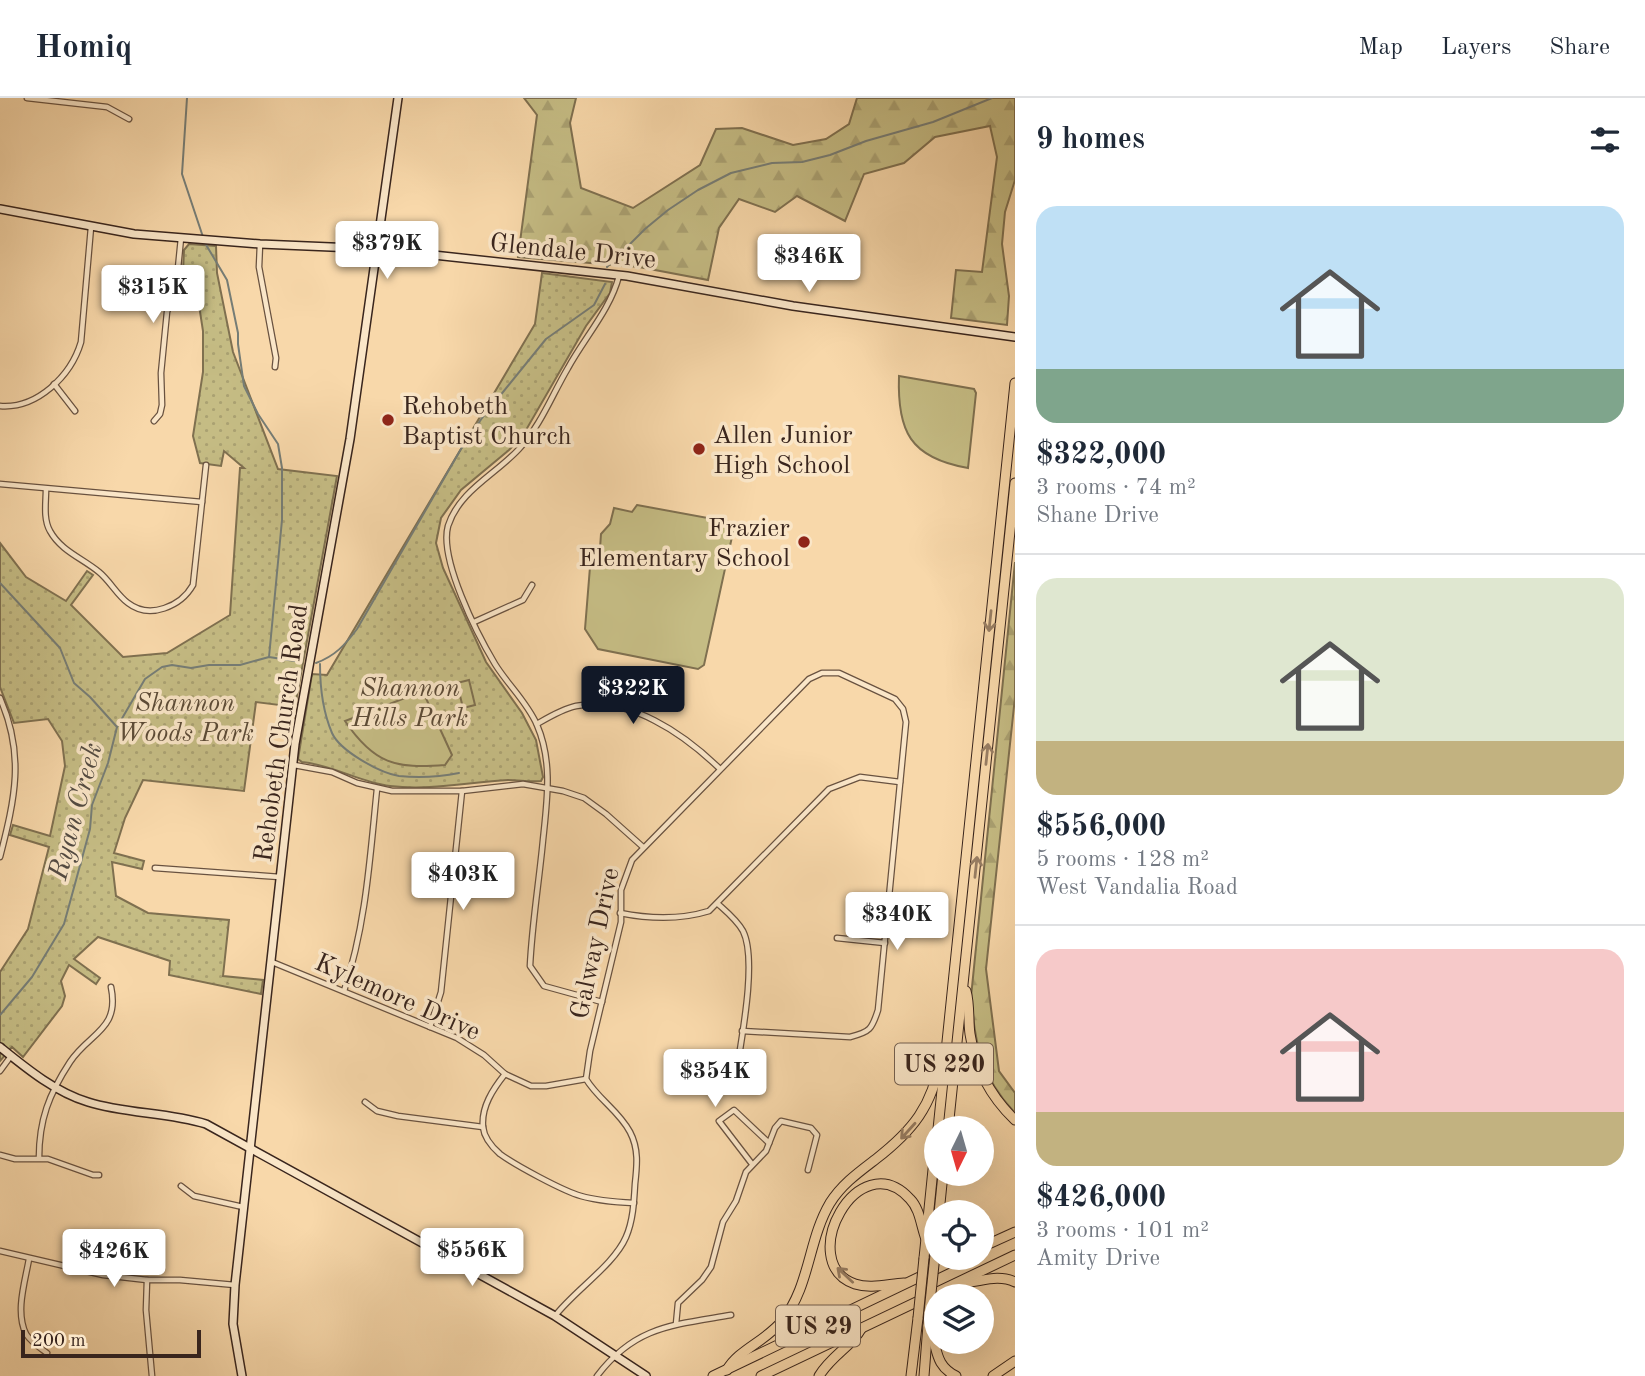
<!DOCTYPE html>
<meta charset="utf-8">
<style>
:root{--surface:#fff;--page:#f2f2f3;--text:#1f2937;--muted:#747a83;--line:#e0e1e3;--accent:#111827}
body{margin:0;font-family:"Old Standard TT",serif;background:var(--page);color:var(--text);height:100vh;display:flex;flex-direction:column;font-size:26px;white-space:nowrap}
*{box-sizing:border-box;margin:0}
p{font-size:23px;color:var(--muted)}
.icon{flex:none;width:38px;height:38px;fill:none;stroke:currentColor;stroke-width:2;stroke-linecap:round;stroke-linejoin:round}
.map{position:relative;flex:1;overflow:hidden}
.panel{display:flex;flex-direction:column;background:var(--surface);width:630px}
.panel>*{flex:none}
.needle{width:46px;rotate:185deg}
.controls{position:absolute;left:924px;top:1018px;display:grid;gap:14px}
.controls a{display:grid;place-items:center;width:70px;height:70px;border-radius:50%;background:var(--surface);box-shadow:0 7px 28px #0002;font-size:35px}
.scale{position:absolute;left:21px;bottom:18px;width:180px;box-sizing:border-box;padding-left:7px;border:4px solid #39251d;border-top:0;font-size:19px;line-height:24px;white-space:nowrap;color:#39251d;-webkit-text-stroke:5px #fae6c8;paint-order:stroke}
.price{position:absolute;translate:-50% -60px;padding:0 16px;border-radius:7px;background:#fff;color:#222;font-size:23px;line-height:46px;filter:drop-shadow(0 2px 4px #0008)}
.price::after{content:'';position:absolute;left:50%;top:42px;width:21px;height:16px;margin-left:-10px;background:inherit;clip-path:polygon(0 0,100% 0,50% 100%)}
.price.current{background:var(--accent);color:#fff}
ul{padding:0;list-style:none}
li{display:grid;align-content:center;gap:14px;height:371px;padding:0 21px}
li+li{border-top:2px solid var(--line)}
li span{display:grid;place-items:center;height:217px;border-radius:21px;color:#555}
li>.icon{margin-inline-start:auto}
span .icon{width:126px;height:126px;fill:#fffc;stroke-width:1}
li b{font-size:30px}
h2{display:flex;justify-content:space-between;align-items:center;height:84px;padding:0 21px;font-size:30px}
header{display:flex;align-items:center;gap:42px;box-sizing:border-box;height:98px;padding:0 35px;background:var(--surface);border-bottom:2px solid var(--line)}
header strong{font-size:33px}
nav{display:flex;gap:38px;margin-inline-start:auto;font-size:24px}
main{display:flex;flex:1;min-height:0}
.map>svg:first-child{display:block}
.grass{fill:url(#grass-dots);stroke:#7f7050;stroke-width:2}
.forest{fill:url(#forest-firs);stroke:#7f7050;stroke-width:2}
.garden{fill:#c5bc84;stroke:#7f7050;stroke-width:2}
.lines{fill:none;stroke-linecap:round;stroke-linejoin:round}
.stream{stroke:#767d76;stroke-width:2}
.street-casing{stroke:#695240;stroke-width:7}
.secondary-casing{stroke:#39251d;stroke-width:10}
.highway-casing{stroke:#39251d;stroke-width:11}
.street{stroke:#fae6c8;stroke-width:4.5}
.secondary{stroke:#fae6c8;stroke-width:7}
.highway{stroke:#f8d8aa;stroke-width:9}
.highway-bridge-casing{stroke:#39251d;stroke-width:11;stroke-linecap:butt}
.highway-bridge{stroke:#f8d8aa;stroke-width:9}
.oneway{stroke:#987e64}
.poi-dot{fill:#8f2418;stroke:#fae6c8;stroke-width:2.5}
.labels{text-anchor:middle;stroke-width:7;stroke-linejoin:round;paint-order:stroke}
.shield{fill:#fae6c8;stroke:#735f50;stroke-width:2}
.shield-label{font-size:24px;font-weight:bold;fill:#39251d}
.street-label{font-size:26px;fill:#39251d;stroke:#fae6c8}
.poi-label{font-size:26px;fill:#39251d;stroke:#fae6c8;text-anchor:start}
.park-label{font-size:26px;font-style:italic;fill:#5c4b37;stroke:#fae6c8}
.water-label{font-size:28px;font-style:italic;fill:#524a42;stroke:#fae6c8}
</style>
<header>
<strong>Homiq</strong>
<nav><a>Map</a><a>Layers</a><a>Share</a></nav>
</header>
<main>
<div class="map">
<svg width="1015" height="1278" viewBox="0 0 1015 1278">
<defs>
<pattern id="grass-dots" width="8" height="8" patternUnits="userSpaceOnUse" patternTransform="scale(1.75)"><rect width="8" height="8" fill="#c5bc84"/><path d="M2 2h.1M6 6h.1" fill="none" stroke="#aaa172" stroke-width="1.8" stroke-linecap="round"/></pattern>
<pattern id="forest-firs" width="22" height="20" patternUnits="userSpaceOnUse" patternTransform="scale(1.75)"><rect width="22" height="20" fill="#c5bc84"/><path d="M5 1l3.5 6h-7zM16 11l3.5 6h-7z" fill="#aaa172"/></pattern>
</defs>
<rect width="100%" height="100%" fill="#f8d8aa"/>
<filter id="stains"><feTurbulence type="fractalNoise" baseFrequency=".00286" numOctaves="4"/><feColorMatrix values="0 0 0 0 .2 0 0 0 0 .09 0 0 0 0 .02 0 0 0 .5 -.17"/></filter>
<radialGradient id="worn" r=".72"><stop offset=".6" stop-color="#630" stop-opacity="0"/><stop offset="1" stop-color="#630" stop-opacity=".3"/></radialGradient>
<!-- grass -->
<g class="grass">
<path d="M189 146 216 148 217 175 233 254 278 371 337 378 295 609 256 604 244 693 143 682 125 720 114 755 144 763 142 771 112 764 116 798 148 815 229 822 223 878 263 882 261 896 169 877 170 863 98 839 74 861 100 880 96 886 69 867 61 883 65 898 62 908 23 959 12 949 0 963V874L28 831 49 749 10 737 13 727 50 738 65 668 62 643 48 621 14 625 0 589V445L26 479 66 503 87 473 93 477 71 507 123 559 167 555 230 517 240 370H244L224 353 221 368 200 365 193 338 203 274V233L199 207 175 203 183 174 184 152Z"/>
<path d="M542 175 612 184 610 195 586 228 522 339 509 352 461 392 441 420 436 445 443 470 486 564 522 615 536 642 543 679 541 683C530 684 519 682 508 682 469 684 430 693 390 688 359 684 333 667 302 664L298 661 312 576 327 577 535 226Z"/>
</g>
<!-- forest -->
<g class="forest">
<path d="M524 0H576L570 25 581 90 633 110 700 67 716 31 742 30 793 47 826 41 849 26 857 0H1015V82L1005 114 1002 146 1009 198 1007 227 951 220 956 172 982 174 997 59 990 28 935 39 904 65 864 76 845 123 797 98 775 114 739 101 719 130 708 182 639 169 518 159 537 17Z"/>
<path d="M1015 464V599L986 871 999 973 1015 995V1015C981 979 975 947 971 899Z"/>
</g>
<!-- garden -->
<g class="garden">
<path d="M899 278 974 291 976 295 968 370C910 360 897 333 899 278Z"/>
<path d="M637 407 735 425 704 567 698 571 598 551 585 531 590 469 599 465 601 436 610 426 614 410 632 414Z"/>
<path d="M469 582 475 607 463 610 457 585Z"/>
<path d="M418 595 424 596 452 657 445 667C396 671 374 666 345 623Z"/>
</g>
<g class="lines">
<!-- stream -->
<g class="stream">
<path d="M187 0 182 76 203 139"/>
<path d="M205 145 227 182 238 235V246L244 288 258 316 278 346 282 370V422L269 559"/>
<path d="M607 169 645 131 668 112 698 92 731 75 772 65 802 64 830 57 866 43 933 24 992 0"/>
<path d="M0 485 60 550 74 585 90 599 117 629"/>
<path d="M316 565C335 558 345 547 357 531L461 351 482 320 546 241 594 207 605 186"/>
<path d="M320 566C320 588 323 614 332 635 340 653 380 675 399 678 420 680 439 679 459 675"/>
<path d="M0 917 32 879 64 826 90 731 92 707 108 665 117 629 145 581 162 569 172 567 191 570 209 567H240L269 559 301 564"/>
</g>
<defs>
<g id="street">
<path d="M27 0 107 9 129 21"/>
<path d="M260 146 259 169 276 260 275 269"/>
<path d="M54 286 75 313"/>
<path d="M0 308C37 311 71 278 81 244L91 129"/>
<path d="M154 323 160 316 162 307 161 275 167 214 177 180 181 140"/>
<path d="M0 386 202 404"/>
<path d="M46 391C46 404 43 421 50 433 61 453 82 460 99 474 110 483 117 497 128 505 150 522 181 508 193 487L206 367"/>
<path d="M474 524 523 502 532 487"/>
<path d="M0 600C25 657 15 700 0 759"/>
<path d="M537 626C549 619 562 611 576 608 630 598 684 636 720 671"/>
<path d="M294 667 332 674 357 685 392 693H462L523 686 563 693 584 700 606 716 643 749"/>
<path d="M155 770 280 779"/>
<path d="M718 806C727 814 737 822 743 833 758 863 740 948 735 983"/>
<path d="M620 815C650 821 680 822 709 813L829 691 860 679 900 684"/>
<path d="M837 840 885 845"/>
<path d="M272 864 457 940 484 957 505 976 531 988H546L586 981"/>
<path d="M344 893C366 827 370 759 377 691"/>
<path d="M602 904 544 888 530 868C532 826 539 784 543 742 547 703 553 664 537 627 527 604 508 587 495 566 477 536 439 461 448 428 459 393 495 377 519 351 541 327 552 297 568 270 585 239 610 212 619 178"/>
<path d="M430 929 441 894 462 693"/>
<path d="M0 973 11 958"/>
<path d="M505 976C493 991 481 1009 483 1029 484 1039 492 1049 500 1056 515 1067 563 1093 581 1098 598 1103 616 1104 634 1105"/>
<path d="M365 1004 377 1013 398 1018 483 1029"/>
<path d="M0 1057 15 1061H48L93 1077H99"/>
<path d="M39 1060C39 1022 49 996 70 964 89 935 120 932 111 889"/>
<path d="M752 1066 719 1023 734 1012 769 1045"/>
<path d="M181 1088 194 1098 243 1109"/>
<path d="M0 1153 103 1177 147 1182H180L235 1187"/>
<path d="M29 1161C25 1184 15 1214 26 1236 31 1244 40 1250 47 1255"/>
<path d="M147 1182 146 1212 152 1278"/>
<path d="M555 1218C574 1193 614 1167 626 1139 633 1123 634 1104 635 1086 637 1068 639 1051 630 1034 619 1013 598 1001 586 981L590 953 621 824V792L632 762 809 581 822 575H839L895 601 903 611 906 624 878 912C872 931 870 934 850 939L742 933"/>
<path d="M676 1226 678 1205 702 1182 711 1169 723 1124 736 1103 746 1074 766 1053 775 1030 781 1023 811 1030 817 1037 808 1072"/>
<path d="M597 1278C635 1228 673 1227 731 1217"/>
</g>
<g id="secondary">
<path d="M0 111 134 136 260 146 378 151 627 178 793 208 1015 239"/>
<path d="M0 949C26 970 55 994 88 1004 126 1016 167 1014 206 1026L555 1218 646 1278"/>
<path d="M242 1278 233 1226 235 1187 295 646 350 341 398 0"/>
</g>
<g id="highway">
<path d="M966 893C970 907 968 922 970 936 975 969 991 999 1015 1022"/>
<path d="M938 1031 1015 285"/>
<path d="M948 1031 1015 385"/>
<path d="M939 1115 943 1076"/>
<path d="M982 1149 1015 1134"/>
<path d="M935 1157 936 1146"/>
<path d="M924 1160 936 1042"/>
<path d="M904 1185C888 1186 870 1191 855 1186 794 1165 858 1044 910 1101 920 1111 921 1128 926 1141"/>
<path d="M960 1185C979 1185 996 1175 1015 1184"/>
<path d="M928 1228C939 1247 932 1266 956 1278"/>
<path d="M727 1272C738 1252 766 1243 782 1223 810 1189 808 1142 830 1105 842 1086 859 1074 876 1061 912 1033 933 1008 940 961"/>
<path d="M713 1278 959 1160"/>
<path d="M761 1278 1015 1157"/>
<path d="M819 1278C832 1257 851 1249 861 1231"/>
<path d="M911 1278 918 1220"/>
<path d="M924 1278 929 1214"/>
<path d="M993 1278 1015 1263"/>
</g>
</defs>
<!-- street casing -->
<use href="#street" class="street-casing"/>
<!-- secondary casing -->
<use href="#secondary" class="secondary-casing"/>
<!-- highway casing -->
<use href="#highway" class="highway-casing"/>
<!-- street -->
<use href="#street" class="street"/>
<!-- secondary -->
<use href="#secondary" class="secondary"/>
<!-- highway -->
<use href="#highway" class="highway"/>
<defs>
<g id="highway-bridge">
<path d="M929 1214 935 1157"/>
<path d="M918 1220 924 1160"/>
</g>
</defs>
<!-- highway-bridge casing -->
<use href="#highway-bridge" class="highway-bridge-casing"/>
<!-- highway-bridge -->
<use href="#highway-bridge" class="highway-bridge"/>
</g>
<!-- one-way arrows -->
<defs><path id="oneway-shaft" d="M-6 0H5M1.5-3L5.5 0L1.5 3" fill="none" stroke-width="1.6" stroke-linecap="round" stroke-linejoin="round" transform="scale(1.75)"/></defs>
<g class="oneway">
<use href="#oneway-shaft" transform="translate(990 523) rotate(96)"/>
<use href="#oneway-shaft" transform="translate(987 656) rotate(-84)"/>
<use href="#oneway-shaft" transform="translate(976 769) rotate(-84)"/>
<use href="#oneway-shaft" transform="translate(908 1033) rotate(132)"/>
<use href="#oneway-shaft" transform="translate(845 1177) rotate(-137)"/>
</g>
<!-- markers -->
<g class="poi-dot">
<circle cx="388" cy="322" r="7"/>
<circle cx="699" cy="351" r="7"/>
<circle cx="804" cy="444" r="7"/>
</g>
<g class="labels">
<!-- shield labels -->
<g class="shield">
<rect x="895" y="945.5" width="98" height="41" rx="5"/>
<rect x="776" y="1207.5" width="84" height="41" rx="5"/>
</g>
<g class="shield-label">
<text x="944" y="974">US 220</text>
<text x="818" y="1236">US 29</text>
</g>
<!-- street labels -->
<g class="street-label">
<text transform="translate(573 152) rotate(6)" y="9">Glendale Drive</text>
<text transform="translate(280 635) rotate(-82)" y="9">Rehobeth Church Road</text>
<text transform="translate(594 845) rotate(-78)" y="9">Galway Drive</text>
<text transform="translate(398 898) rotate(24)" y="9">Kylemore Drive</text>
</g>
<!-- poi labels -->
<g class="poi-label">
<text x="402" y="316">Rehobeth<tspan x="402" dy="30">Baptist Church</tspan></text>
<text x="713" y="345">Allen Junior<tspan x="713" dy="30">High School</tspan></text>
<text x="790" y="438" text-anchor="end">Frazier<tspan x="790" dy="30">Elementary School</tspan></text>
</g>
<!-- park labels -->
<g class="park-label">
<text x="410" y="598">Shannon<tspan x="410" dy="30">Hills Park</tspan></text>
<text x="185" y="613">Shannon<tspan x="185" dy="30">Woods Park</tspan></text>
</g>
<!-- water labels -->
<g class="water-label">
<text transform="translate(74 713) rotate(-75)" y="10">Ryan Creek</text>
</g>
</g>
<rect width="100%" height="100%" filter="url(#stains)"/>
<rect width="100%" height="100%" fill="url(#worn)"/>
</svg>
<div class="controls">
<a><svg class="needle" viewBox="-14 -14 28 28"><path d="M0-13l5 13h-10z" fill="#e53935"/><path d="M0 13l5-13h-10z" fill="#747a83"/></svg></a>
<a><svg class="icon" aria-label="locate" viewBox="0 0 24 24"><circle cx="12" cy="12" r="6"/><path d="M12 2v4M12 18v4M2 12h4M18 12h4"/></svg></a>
<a><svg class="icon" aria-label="layers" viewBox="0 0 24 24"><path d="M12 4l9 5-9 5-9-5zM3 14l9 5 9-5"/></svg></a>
</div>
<div class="scale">200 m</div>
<b class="price" style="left:387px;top:183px">$379K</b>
<b class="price" style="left:809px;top:196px">$346K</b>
<b class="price" style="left:153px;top:227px">$315K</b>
<b class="price current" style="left:633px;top:628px">$322K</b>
<b class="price" style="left:463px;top:814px">$403K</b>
<b class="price" style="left:897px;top:854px">$340K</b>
<b class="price" style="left:715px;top:1011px">$354K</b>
<b class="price" style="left:472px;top:1190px">$556K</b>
<b class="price" style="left:114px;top:1191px">$426K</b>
</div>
<section class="panel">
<h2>9 homes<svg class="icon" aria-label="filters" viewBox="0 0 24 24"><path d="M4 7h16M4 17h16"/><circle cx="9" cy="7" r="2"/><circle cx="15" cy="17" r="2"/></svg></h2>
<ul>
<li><span style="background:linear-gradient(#bfe0f5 75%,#7fa58c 0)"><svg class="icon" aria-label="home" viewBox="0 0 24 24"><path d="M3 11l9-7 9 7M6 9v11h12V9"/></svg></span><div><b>$322,000</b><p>3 rooms · 74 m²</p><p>Shane Drive</p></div></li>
<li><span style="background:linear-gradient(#dfe7d0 75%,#c2b280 0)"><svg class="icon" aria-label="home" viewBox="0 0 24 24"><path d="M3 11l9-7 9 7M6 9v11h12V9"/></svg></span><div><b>$556,000</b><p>5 rooms · 128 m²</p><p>West Vandalia Road</p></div></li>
<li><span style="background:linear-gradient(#f6c9c9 75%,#c2b280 0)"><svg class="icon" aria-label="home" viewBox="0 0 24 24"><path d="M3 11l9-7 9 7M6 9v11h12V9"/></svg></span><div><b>$426,000</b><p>3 rooms · 101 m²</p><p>Amity Drive</p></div></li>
</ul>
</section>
</main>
